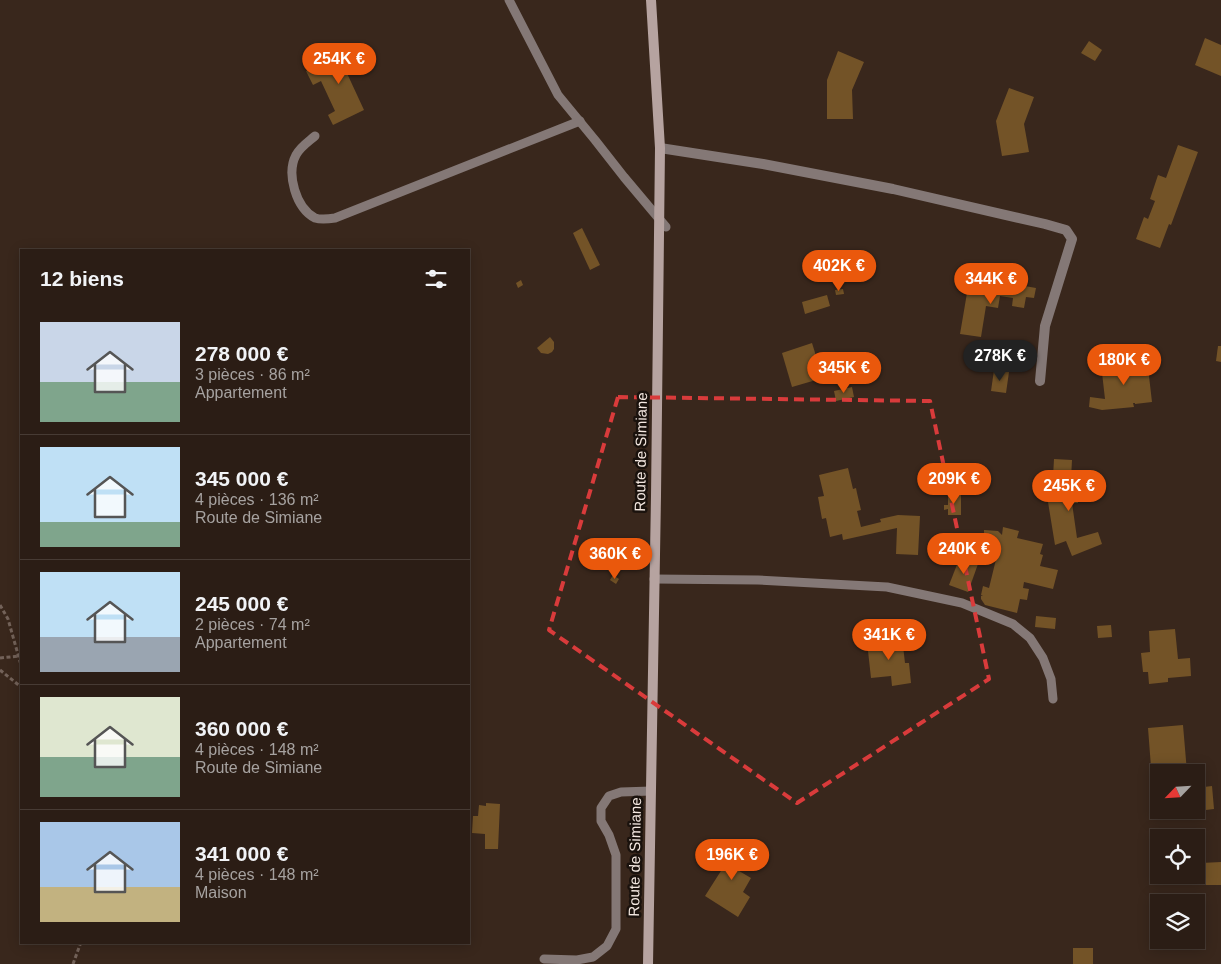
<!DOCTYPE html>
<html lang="fr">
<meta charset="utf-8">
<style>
:root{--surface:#2b1d15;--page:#33261e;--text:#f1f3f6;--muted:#a6a2a0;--line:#473b34;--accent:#ea580c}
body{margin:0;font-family:Helvetica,sans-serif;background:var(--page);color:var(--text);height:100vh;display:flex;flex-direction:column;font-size:19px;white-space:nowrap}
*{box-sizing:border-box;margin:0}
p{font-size:16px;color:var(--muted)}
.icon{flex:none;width:28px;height:28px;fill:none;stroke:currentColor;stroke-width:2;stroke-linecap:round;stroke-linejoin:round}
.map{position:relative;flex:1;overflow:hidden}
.drawer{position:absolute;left:20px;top:249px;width:450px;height:695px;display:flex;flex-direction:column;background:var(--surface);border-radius:0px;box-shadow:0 2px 12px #0003,0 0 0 1px var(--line)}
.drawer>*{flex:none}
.needle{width:32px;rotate:245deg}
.controls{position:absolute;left:1150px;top:764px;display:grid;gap:10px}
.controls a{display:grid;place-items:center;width:55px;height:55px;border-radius:0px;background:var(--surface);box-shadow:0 2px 12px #0003,0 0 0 1px var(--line);font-size:25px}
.price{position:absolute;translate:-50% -42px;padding:0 11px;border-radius:18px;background:var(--accent);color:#fff;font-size:16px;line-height:32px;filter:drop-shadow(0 1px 2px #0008)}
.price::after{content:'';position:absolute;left:50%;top:30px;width:15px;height:11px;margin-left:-8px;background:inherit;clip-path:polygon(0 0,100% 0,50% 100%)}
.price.on{background:#222;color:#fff}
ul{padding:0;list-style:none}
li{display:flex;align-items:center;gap:15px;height:125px;padding:0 20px}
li+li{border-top:1px solid var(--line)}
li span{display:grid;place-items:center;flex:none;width:140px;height:100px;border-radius:0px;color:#555}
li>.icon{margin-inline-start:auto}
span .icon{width:60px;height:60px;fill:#fffc;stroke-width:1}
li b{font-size:21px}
h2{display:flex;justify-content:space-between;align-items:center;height:60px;padding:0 20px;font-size:21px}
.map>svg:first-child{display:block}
.building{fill:#735327}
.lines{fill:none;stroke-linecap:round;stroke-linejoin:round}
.path{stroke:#736259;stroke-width:3;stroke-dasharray:4 2.5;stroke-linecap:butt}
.service{stroke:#847876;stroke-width:9}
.minor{stroke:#847876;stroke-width:10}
.secondary{stroke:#b6a3a0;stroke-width:10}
.marked{fill:none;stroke:#d93b3b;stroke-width:4;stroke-dasharray:10 6;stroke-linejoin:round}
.labels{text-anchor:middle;stroke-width:5;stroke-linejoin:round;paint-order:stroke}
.street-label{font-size:15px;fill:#f5e9e2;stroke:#1a120d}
</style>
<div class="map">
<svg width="1221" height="964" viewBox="0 0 1221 964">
<rect width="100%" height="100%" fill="#39271c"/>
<!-- building -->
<g class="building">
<path d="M1205 38 1221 45V76L1195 65Z"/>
<path d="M1089 41 1102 50 1095 61 1081 53Z"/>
<path d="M355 47 361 61 345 69 364 110 333 125 328 115 335 111 321 81 313 85 306 71Z"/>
<path d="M838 51 864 62 852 90 853 119H827V80Z"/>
<path d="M1009 88 1034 97 1024 124 1029 152 1002 156 996 121Z"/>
<path d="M1178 145 1198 152 1171 225 1169 224 1160 248 1136 239 1144 217 1148 219 1155 201 1150 199 1158 175 1166 178Z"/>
<path d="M582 228 600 265 590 270 573 233Z"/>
<path d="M521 280 523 285 518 288 516 283Z"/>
<path d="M997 281 1036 288 1034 298 1026 297 1024 308 1012 306 1013 298 1000 296 998 308 986 306 981 337 960 334 967 293 972 294 973 290 995 294Z"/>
<path d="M843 289 844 294 836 295 835 290Z"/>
<path d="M827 295 830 306 805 314 802 302Z"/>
<path d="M550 337 554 342V349L552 352 548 354 541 353 537 348Z"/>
<path d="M812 343 823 378 792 387 782 353Z"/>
<path d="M1218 346H1221V362L1216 361Z"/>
<path d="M1147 359 1152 402 1135 404V403H1133L1134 407 1102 410 1089 407 1090 397 1105 399 1101 364 1117 362V364Z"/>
<path d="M994 370 1009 372 1006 393 991 391Z"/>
<path d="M852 387 854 397 836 401 834 391Z"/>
<path d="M1054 459 1072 460 1071 479H1079L1078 503H1072L1077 538 1098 532 1102 544 1072 556 1066 541 1055 545 1048 502H1058L1059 489H1063L1064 478 1053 477Z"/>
<path d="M848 468 853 489 856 488 857 493 861 510 857 511 861 527 881 522 880 519 898 515 920 516 918 555 896 554 897 528 843 540 842 534 830 537 826 518 822 519 818 497 824 496 819 475Z"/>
<path d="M948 495H961V515H948V509L944 510V505H948Z"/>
<path d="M1003 527 1019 531 1017 538 1043 544 1040 554 1043 555 1040 566 1058 570 1053 589 1024 582 1023 588 1029 589 1027 600 1020 599 1017 613 985 605 981 599V596L983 595H981L983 586 989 588 1000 543 984 541V530L998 531 1002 535Z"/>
<path d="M960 557 978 564 968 592 949 585Z"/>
<path d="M613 575 619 579 616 584 610 580Z"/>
<path d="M1036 616 1056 618 1055 629 1035 627Z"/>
<path d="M1111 625 1112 637 1098 638 1097 626Z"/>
<path d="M1175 629 1178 659 1190 658 1191 676 1168 678V682L1149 684 1148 672H1143L1141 653 1150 652 1149 631Z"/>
<path d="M902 637 905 663H909L911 683 892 686 891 676 871 678 867 642Z"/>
<path d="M1183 725 1187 772H1159V779L1152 780 1148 728Z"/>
<path d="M1212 786 1214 809 1206 810 1205 804 1196 805V788Z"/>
<path d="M1151 797H1158L1159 808H1152Z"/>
<path d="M486 803 500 804 498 849H485V834L472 833 473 816H478L479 805 486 806Z"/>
<path d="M735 841 756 854 749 865 739 859 734 868 751 878 743 892 750 897 738 917 705 896 726 863 723 862Z"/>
<path d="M1221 862V885H1202L1201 863Z"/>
<rect x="1073" y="948" width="20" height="16"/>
</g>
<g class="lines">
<!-- path -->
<g class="path">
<path d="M0 605 8 619 21 665"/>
<path d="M0 658 19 656"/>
<path d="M0 670 21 687"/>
<path d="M73 964 81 942"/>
</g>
<!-- service -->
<g class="service">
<path d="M509 0 558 95 595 140 624 177 666 227"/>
<path d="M315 136C308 142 300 147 296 155 286 174 296 208 315 218 321 220 329 219 335 218L580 121"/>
<path d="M654 579 758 580 887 587 962 603 1013 624 1030 638 1043 658 1051 679 1053 699"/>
<path d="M544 959 577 960 593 957 607 946 616 929V855L609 835 601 821V808L609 796 621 792 651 791"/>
</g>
<!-- minor -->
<path class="minor" d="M660 148 763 164 893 189 1045 224 1066 230 1072 239 1045 326 1040 381"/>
<!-- secondary -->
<path class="secondary" d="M648 964 656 496 660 148 651 0"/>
</g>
<!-- marked area -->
<path class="marked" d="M618 397 930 401 989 679 797 803 549 630Z"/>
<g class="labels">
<!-- street labels -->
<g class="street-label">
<text transform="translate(641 452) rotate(-89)" y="5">Route de Simiane</text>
<text transform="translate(635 857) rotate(-89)" y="5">Route de Simiane</text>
</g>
</g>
</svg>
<div class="controls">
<a><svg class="needle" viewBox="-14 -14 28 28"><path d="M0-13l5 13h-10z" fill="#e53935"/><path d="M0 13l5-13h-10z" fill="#a6a2a0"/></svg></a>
<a><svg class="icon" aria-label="locate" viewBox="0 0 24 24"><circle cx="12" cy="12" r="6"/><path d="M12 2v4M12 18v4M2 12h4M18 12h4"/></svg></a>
<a><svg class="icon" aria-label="layers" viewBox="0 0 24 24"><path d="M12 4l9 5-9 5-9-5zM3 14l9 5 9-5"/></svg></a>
</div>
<b class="price" style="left:339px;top:85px">254K €</b>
<b class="price" style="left:839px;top:292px">402K €</b>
<b class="price" style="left:991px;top:305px">344K €</b>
<b class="price on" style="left:1000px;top:382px">278K €</b>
<b class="price" style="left:1124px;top:386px">180K €</b>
<b class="price" style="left:844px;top:394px">345K €</b>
<b class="price" style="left:954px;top:505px">209K €</b>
<b class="price" style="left:1069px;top:512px">245K €</b>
<b class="price" style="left:964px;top:575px">240K €</b>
<b class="price" style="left:615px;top:580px">360K €</b>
<b class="price" style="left:889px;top:661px">341K €</b>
<b class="price" style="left:732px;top:881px">196K €</b>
<section class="drawer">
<h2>12 biens<svg class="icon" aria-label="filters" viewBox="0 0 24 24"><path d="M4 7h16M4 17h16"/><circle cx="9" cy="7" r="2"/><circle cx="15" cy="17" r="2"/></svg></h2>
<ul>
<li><span style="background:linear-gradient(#c9d6e8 60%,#7fa58c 0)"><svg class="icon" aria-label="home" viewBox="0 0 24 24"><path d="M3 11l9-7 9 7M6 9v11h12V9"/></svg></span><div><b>278 000 €</b><p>3 pièces · 86 m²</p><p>Appartement</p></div></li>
<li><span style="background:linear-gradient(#bfe0f5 75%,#7fa58c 0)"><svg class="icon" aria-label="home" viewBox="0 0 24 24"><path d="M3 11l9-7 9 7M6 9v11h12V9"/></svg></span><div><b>345 000 €</b><p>4 pièces · 136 m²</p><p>Route de Simiane</p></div></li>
<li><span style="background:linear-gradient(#bfe0f5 65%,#9aa5b1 0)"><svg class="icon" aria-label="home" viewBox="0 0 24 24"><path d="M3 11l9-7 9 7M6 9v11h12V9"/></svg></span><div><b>245 000 €</b><p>2 pièces · 74 m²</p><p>Appartement</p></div></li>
<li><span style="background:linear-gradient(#dfe7d0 60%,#7fa58c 0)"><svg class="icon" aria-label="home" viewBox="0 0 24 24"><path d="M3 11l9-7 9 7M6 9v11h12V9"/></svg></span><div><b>360 000 €</b><p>4 pièces · 148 m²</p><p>Route de Simiane</p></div></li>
<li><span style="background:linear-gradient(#a9c7e8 65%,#c2b280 0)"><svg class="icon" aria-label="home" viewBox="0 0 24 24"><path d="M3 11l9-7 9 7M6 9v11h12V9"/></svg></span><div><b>341 000 €</b><p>4 pièces · 148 m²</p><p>Maison</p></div></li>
</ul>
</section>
</div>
